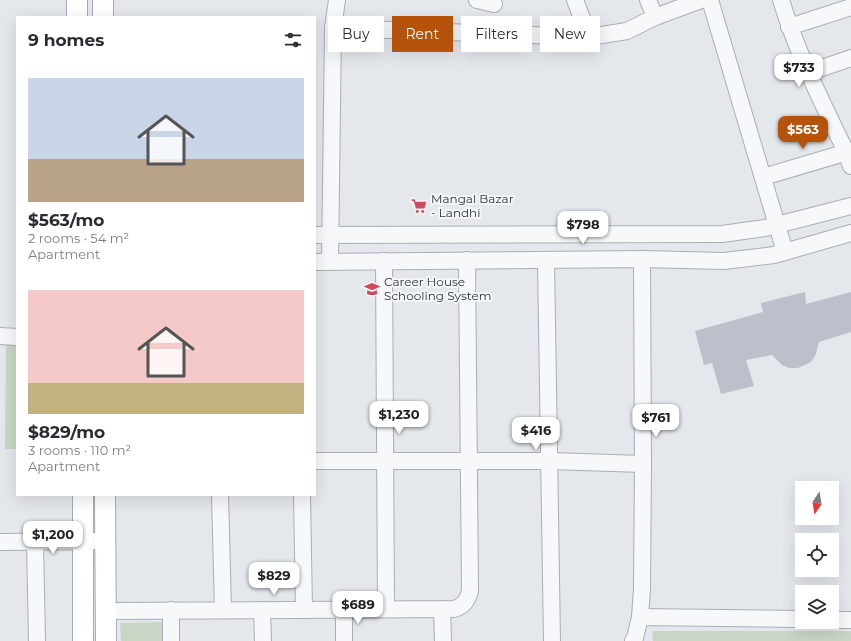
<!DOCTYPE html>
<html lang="en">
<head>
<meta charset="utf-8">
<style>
	:root { --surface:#fff; --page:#f7f7f7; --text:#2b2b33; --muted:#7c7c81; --accent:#b45309 }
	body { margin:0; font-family:Montserrat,sans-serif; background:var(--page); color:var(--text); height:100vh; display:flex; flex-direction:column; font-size:15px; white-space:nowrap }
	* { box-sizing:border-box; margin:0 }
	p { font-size:13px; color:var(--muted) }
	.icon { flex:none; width:22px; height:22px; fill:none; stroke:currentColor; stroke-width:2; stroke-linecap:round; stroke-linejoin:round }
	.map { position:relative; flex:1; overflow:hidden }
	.sheet { position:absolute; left:16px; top:16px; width:300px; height:480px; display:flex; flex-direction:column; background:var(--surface); border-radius:0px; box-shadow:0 4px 16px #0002 }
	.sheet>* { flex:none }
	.top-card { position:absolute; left:328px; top:16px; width:380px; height:36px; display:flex; gap:8px }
	.needle { width:26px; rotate:192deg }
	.tools { position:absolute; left:795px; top:481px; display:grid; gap:8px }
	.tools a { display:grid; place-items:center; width:44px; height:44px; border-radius:0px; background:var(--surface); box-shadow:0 4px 16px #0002; font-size:20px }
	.price { position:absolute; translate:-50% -34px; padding:0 9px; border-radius:8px; background:#fff; color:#222; font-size:13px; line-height:26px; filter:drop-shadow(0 1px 2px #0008) }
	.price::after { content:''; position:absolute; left:50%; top:24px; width:12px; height:9px; margin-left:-6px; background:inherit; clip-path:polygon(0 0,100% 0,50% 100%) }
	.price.current { background:var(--accent); color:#fff }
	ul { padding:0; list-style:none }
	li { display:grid; align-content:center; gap:8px; height:212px; padding:0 12px }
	li span { display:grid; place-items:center; height:124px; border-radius:0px; color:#555 }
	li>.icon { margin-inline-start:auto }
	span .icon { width:72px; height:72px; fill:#fffc; stroke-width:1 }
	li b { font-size:17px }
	h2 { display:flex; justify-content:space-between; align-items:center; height:48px; padding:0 12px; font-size:17px }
	.chip { padding:0 14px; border-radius:0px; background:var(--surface); box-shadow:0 4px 16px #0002; font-size:14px; line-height:36px }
	.chip.current { background:var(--accent); color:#fff }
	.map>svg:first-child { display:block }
	.green { fill:#c9d6c5 }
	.building { fill:#bbc0ca }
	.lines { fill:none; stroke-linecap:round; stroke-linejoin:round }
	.minor-casing { stroke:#a9aeb7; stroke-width:18 }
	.major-casing { stroke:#a3abb8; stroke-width:22 }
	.minor { stroke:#f7f8fa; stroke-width:16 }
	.major { stroke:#fff; stroke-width:20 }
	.labels { text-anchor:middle; stroke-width:4; stroke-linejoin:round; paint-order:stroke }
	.poi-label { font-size:12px; fill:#2b3445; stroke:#f4f6f9; text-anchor:start }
</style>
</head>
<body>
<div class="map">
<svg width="851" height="641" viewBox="0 0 851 641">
	<rect width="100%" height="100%" fill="#e4e7ec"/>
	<g class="green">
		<polygon points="6,345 17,345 17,449 5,449"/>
		<polygon points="162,622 162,641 121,641 120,623"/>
		<polygon points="652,631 851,631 851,641 653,641"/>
	</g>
	<polygon class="building" points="805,292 806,304 851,292 851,332 819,342 816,354 811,362 798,368 789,368 782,365 772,355 746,360 754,386 721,394 712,363 704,365 695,331 763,312 761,303"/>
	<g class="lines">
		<defs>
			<g id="minor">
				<polyline points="477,0 494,4"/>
				<polyline points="575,0 589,37"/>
				<polyline points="648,0 655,17"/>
				<polyline points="710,0 785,252"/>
				<path d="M781 0C797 53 822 102 846 152L851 166"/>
				<polyline points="789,27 851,7"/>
				<polyline points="333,28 589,37 627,31 655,17 701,0"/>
				<polyline points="807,73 851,58"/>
				<polyline points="763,177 851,151"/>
				<polyline points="315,235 722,234 765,228 851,206"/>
				<polyline points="546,260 552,641"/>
				<polyline points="384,261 386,609"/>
				<polyline points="315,262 642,259 724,261 774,255 851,233"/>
				<polyline points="330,262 333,28 337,0"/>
				<polyline points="0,336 17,337"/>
				<polyline points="315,461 550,461 643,464"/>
				<polyline points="220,495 223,610"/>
				<polyline points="302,495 304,610"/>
				<polyline points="0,542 105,541"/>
				<polyline points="35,542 37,641"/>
				<polyline points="442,609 443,641"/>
				<polyline points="171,610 171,641"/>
				<polyline points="262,610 263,641"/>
				<path d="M106 611 454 609C464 606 467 601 470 591L467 260"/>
				<polyline points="640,617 642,589 643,464 642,259"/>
				<polyline points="832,620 851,620"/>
				<polyline points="344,641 344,609"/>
				<polyline points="633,641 635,638 640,617 802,619"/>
			</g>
			<g id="major">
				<polyline points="77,0 77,17"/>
				<polyline points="103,0 103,17"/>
				<polyline points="83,495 83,641"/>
				<polyline points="105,495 106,641"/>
			</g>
		</defs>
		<use href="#minor" class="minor-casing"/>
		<use href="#major" class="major-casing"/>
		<use href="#minor" class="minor"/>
		<use href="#major" class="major"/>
	</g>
	<defs>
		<symbol id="supermarket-bare" viewBox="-9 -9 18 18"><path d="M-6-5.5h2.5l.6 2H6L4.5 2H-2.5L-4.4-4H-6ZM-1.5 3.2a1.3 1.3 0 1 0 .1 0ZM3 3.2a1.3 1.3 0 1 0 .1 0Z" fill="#d1495b" stroke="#f4f6f9" stroke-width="2.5" paint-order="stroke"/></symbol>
		<symbol id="school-bare" viewBox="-9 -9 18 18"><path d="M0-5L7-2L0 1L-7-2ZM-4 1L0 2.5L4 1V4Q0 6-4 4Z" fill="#d1495b" stroke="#f4f6f9" stroke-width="2.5" paint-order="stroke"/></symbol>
	</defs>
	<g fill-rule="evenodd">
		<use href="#supermarket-bare" x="408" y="195" width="22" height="22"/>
		<use href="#school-bare" x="361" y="278" width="22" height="22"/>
	</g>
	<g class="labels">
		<g class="poi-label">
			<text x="431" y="203">Mangal Bazar<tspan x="431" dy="14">- Landhi</tspan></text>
			<text x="384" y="286">Career House<tspan x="384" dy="14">Schooling System</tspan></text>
		</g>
	</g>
</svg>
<div class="tools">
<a><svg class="needle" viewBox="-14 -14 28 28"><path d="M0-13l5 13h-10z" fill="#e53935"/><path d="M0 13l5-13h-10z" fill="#7c7c81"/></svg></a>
<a><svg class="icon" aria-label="locate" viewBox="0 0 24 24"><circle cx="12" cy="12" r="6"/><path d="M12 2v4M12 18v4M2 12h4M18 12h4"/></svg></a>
<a><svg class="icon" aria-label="layers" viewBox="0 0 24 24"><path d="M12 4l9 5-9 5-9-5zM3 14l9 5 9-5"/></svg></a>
</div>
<b class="price" style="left:799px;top:88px">$733</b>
<b class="price current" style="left:803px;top:150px">$563</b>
<b class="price" style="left:583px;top:245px">$798</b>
<b class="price" style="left:399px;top:435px">$1,230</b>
<b class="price" style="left:656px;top:438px">$761</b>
<b class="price" style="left:536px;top:451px">$416</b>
<b class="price" style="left:53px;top:555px">$1,200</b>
<b class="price" style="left:274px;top:596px">$829</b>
<b class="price" style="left:358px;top:625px">$689</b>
<div class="top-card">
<a class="chip">Buy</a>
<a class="chip current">Rent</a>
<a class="chip">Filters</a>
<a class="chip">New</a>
</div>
<section class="sheet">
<h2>9 homes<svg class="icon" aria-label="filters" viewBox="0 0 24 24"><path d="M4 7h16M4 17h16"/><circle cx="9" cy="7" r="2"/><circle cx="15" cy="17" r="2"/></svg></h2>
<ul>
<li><span style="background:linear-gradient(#c9d6e8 65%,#b9a48a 0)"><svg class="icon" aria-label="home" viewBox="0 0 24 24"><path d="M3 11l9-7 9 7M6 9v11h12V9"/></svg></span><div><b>$563/mo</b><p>2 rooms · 54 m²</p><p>Apartment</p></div></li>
<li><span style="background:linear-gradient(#f6c9c9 75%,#c2b280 0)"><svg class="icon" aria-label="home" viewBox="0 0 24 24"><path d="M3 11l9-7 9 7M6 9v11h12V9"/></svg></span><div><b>$829/mo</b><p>3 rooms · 110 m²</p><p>Apartment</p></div></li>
</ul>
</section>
</div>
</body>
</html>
